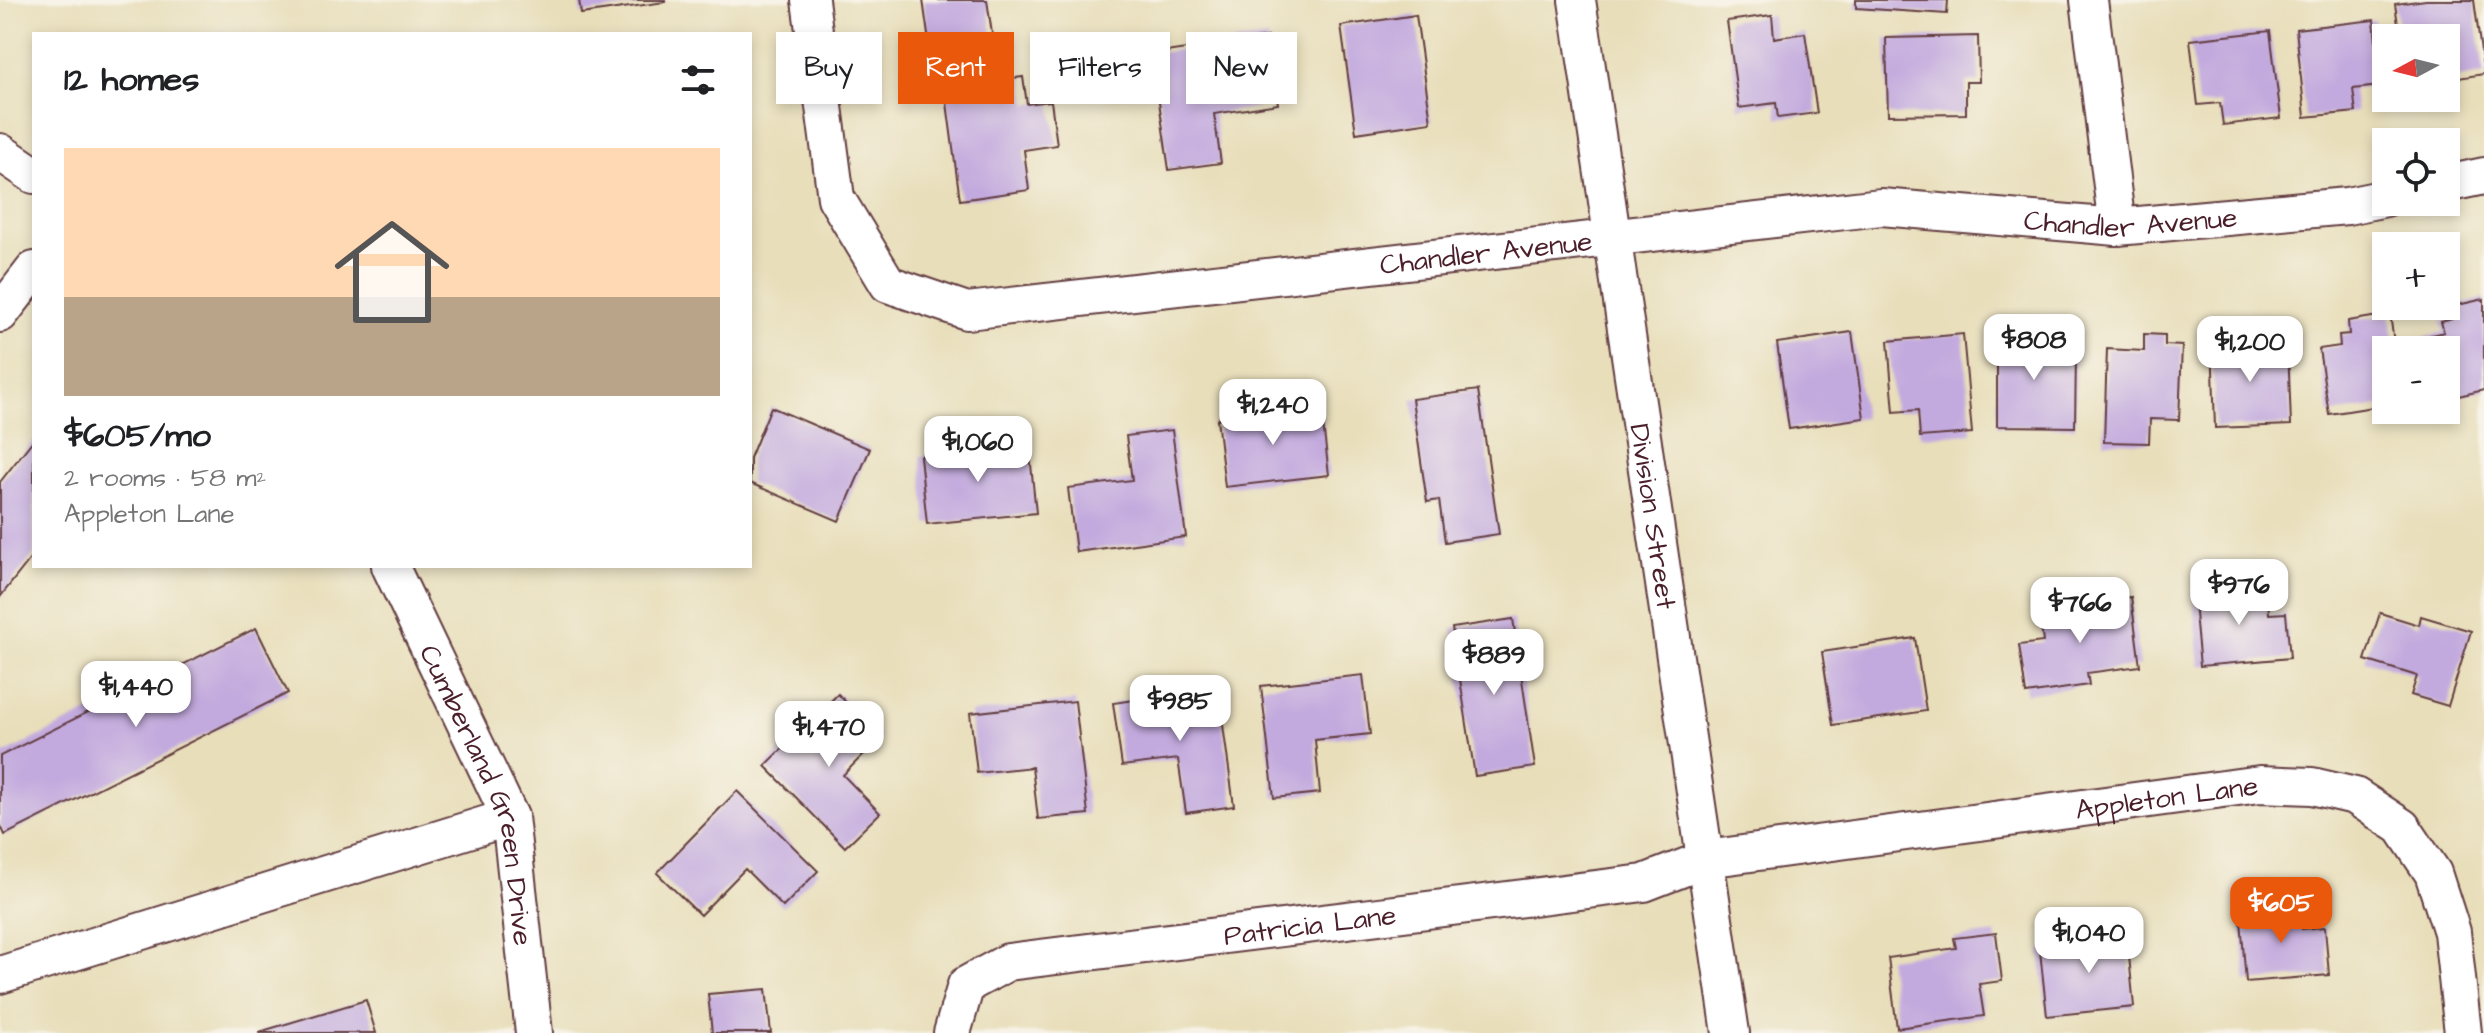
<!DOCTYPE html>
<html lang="en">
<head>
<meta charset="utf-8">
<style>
	:root { --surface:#fff; --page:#f6f6f6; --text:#202124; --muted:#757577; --line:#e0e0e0; --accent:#ea580c }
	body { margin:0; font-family:"Architects Daughter",sans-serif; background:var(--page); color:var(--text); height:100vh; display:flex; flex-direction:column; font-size:30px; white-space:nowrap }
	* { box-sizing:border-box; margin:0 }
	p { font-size:26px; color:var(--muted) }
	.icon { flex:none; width:44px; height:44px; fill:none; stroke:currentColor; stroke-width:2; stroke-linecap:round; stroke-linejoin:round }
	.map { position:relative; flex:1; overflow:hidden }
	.details { position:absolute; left:32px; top:32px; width:720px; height:536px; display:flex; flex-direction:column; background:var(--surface); border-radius:0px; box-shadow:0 4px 12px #0003 }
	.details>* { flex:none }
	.guide { position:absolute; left:776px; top:32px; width:760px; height:72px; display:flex; gap:16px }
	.needle { width:52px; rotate:263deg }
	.controls { position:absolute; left:2372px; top:24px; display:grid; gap:16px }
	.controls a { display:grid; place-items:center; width:88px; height:88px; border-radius:0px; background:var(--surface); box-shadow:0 4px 12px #0003; font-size:40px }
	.price { position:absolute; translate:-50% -68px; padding:0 18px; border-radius:16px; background:#fff; color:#222; font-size:26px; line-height:52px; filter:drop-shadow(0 2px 4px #0008) }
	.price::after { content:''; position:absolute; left:50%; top:48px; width:24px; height:18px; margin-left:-12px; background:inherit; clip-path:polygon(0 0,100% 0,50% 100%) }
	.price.active { background:var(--accent); color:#fff }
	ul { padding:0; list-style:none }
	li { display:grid; align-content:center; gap:16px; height:424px; padding:0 32px }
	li+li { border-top:2px solid var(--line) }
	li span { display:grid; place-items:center; height:248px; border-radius:0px; color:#555 }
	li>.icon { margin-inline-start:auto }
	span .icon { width:144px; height:144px; fill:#fffc; stroke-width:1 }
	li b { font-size:34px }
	h2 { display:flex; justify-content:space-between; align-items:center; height:96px; padding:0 32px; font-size:34px }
	.chip { padding:0 28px; border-radius:0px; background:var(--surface); box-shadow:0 4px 12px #0003; font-size:28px; line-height:72px }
	.chip.active { background:var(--accent); color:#fff }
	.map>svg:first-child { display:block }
	.building { fill:#c3aade }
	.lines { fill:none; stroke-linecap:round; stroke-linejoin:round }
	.minor-casing { stroke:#623c40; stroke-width:40 }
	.minor { stroke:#fff; stroke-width:36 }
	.labels { text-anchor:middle; stroke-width:6; stroke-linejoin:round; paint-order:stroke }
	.street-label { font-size:28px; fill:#4a1f2b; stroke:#f7f3e8 }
</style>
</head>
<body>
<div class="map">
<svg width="2484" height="1033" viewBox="0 0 2484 1033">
	<rect width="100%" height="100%" fill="#f7f3e8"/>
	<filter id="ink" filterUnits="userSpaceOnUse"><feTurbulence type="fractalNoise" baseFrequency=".0125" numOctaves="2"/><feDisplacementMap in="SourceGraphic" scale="16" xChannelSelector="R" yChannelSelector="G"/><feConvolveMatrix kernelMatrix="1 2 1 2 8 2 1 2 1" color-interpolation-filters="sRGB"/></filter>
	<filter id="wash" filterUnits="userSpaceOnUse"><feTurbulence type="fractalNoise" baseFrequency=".006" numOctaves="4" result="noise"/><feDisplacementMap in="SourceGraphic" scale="32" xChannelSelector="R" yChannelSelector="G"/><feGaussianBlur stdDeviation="1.8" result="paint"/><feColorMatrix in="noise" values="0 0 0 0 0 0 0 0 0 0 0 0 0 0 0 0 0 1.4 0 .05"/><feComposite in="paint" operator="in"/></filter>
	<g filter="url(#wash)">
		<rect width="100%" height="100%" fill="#e8deba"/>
		<g id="blocks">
			<g class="building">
				<polygon points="579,0 665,0 665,2 581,14"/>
				<polygon points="923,0 987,0 995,54 932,63"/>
				<polygon points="1856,0 1948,0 1947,14 1856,8"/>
				<polygon points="2426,0 2474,0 2484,74 2452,79 2453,89 2446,90 2446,38 2400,38 2395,4"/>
				<polygon points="1416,15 1431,122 1356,133 1341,26"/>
				<polygon points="1772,15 1774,38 1805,33 1817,113 1778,118 1776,103 1739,108 1727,21"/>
				<polygon points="2374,20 2380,86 2353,89 2356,112 2305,117 2296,29"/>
				<polygon points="2270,31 2281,118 2223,125 2220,103 2198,105 2190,40"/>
				<polygon points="1978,36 1979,82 1966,82 1966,114 1888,115 1886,38"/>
				<polygon points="1268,37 1278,104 1214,114 1221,163 1169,170 1152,54"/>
				<polygon points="1023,77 1027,104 1051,101 1057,145 1024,150 1029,190 960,200 945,88"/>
				<polygon points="2484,299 2484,390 2446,399 2446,350 2426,350 2423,337 2444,332 2441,322 2452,319 2449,307"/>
				<polygon points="2390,314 2395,350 2386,350 2386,405 2329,414 2319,349 2340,346 2339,335 2349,334 2348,321"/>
				<polygon points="1997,330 2043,331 2043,352 2076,352 2075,427 1997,426"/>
				<polygon points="1852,332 1864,418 1789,429 1777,343"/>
				<polygon points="1963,334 1972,433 1920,437 1918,410 1894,412 1888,341"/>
				<polygon points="2144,334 2165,335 2165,345 2182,346 2179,420 2150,419 2149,443 2104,442 2107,349 2144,351"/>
				<polygon points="2252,337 2253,348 2288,346 2291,425 2215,428 2212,340"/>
				<polygon points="1478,390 1499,534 1445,542 1439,500 1427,502 1412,399"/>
				<polygon points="771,407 870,449 839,521 750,483 750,458"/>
				<polygon points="1321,407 1329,475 1225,487 1217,419"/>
				<polygon points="1172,430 1186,537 1076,552 1068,488 1132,480 1126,436"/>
				<polygon points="34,439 34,554 0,597 0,482"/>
				<polygon points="1029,445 1036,513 927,524 920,456"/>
				<polygon points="2267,585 2269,614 2286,613 2290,658 2200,666 2193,592"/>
				<polygon points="2131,597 2140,666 2087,673 2089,685 2026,694 2019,645 2043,642 2039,610"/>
				<polygon points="2380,613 2419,625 2421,616 2471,631 2448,706 2411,695 2417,676 2365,660"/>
				<polygon points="1513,619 1535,767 1475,776 1452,628"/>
				<polygon points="256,628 288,693 5,835 0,824 0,756"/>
				<polygon points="1915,638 1926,711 1833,725 1822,652"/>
				<polygon points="1363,675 1370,734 1315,740 1320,793 1274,798 1261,686"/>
				<polygon points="1218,688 1234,806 1186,813 1178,759 1122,766 1113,703"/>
				<polygon points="838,694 880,738 843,775 880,813 845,847 765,766"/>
				<polygon points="1075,701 1088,814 1038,819 1032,767 977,773 970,713"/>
				<polygon points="737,791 818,871 783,907 745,869 700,915 657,873"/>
				<polygon points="2300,904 2302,929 2325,927 2329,975 2246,982 2240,908"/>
				<polygon points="2126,926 2134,1007 2047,1016 2040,951 2096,945 2094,930"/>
				<polygon points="1996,933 2002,981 1979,984 1984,1016 1897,1028 1888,958 1956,948 1954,938"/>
				<polygon points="766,989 771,1033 712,1033 708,994"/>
				<polygon points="366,1000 376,1033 259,1033 259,1032"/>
			</g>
		</g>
	</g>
	<g filter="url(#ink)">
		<use href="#blocks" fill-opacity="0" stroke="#623c40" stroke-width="2"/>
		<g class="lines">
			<defs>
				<g id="minor">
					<path id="s1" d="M810 0 836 198 888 284 967 311 1881 207 2117 227 2347 206 2386 198"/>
					<path id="s2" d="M1577 0 1731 1033"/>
					<polyline points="2089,0 2117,227"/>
					<polyline points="0,152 34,175"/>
					<polyline points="2446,184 2484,176"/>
					<polyline points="0,314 34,270"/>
					<path id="s3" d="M390 566 510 817 534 1033"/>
					<polyline points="0,975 510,817"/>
					<path id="s4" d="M952 1033 966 985 1008 962 1644 883 1706 859 2260 784 2312 786 2355 796 2402 827 2433 873 2452 932 2463 1033"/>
				</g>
			</defs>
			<use href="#minor" class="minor-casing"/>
			<use href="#minor" class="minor"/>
		</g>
	</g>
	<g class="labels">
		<g class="street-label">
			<text dy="10" stroke="none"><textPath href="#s1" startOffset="1554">Chandler Avenue</textPath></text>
			<text dy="10" stroke="none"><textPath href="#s1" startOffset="906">Chandler Avenue</textPath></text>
			<text dy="10" stroke="none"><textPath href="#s2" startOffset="522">Division Street</textPath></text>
			<text dy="10" stroke="none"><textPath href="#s3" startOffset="248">Cumberland Green Drive</textPath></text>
			<text dy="10" stroke="none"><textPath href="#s4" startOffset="1270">Appleton Lane</textPath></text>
			<text dy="10" stroke="none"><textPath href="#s4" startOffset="402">Patricia Lane</textPath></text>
		</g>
	</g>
</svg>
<div class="controls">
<a><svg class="needle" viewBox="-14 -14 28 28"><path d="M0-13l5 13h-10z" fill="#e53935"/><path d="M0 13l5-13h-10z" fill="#757577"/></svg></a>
<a><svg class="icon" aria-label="locate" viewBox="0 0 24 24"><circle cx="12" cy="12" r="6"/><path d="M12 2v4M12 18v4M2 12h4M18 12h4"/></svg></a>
<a>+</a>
<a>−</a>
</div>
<b class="price" style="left:2034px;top:382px">$808</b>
<b class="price" style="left:2250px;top:384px">$1,200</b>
<b class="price" style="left:1273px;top:447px">$1,240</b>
<b class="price" style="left:978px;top:484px">$1,060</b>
<b class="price" style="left:2239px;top:627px">$976</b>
<b class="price" style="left:2080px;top:645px">$766</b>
<b class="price" style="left:1494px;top:697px">$889</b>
<b class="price" style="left:136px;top:729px">$1,440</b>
<b class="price" style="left:1180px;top:743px">$985</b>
<b class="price" style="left:829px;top:769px">$1,470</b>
<b class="price active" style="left:2281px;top:945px">$605</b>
<b class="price" style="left:2089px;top:975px">$1,040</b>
<div class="guide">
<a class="chip">Buy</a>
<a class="chip active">Rent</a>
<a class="chip">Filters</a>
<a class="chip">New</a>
</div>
<section class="details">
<h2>12 homes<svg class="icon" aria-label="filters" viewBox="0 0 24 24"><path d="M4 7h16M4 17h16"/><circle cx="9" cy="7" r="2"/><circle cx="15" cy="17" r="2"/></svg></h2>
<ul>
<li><span style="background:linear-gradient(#ffd9b3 60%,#b9a48a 0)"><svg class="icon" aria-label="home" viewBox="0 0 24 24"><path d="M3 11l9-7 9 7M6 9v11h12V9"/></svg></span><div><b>$605/mo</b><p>2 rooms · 58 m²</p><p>Appleton Lane</p></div></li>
</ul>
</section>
</div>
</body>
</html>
